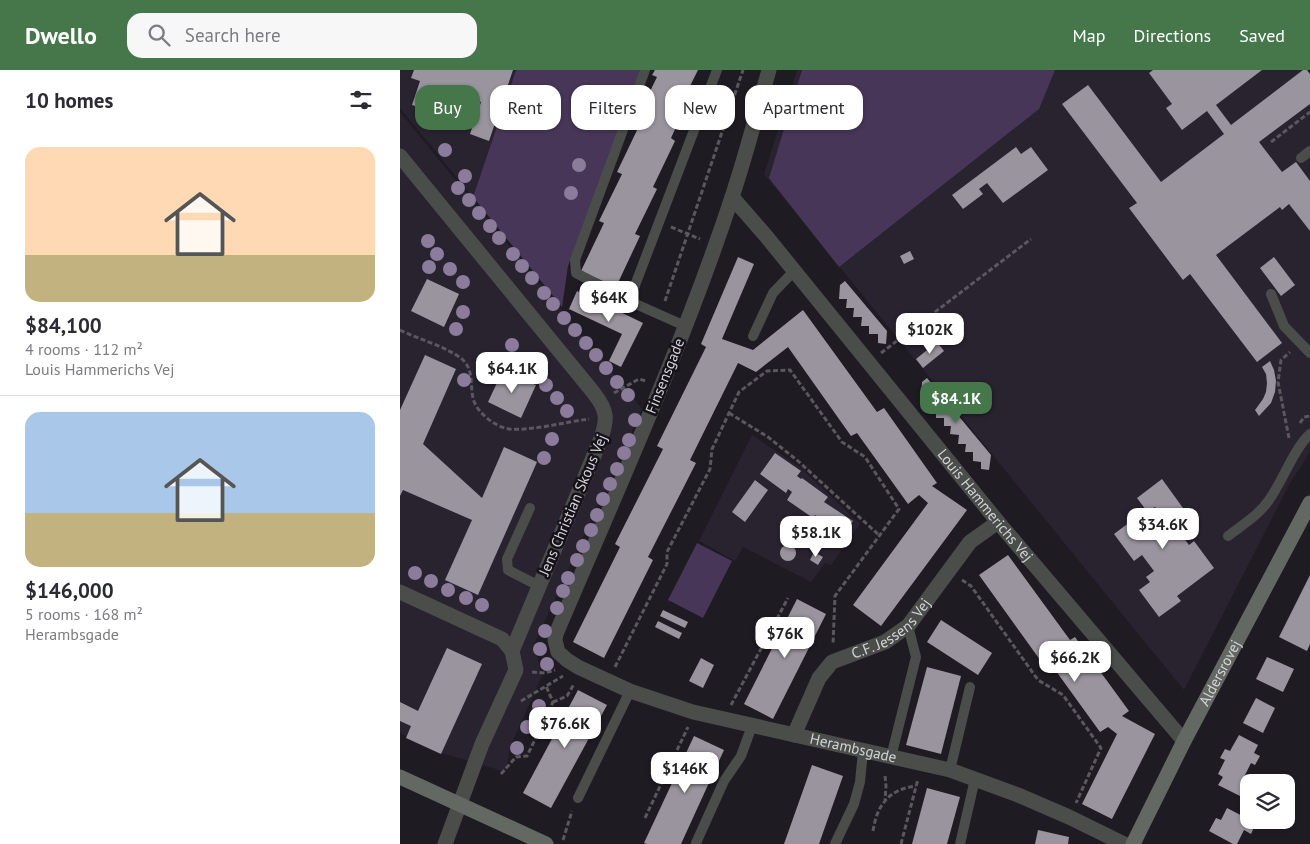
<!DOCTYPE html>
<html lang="en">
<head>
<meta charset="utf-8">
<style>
	:root { --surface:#fff; --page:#f7f7f7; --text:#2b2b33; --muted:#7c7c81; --line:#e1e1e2; --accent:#46774a }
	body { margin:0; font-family:"PT Sans",sans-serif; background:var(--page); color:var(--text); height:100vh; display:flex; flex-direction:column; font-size:19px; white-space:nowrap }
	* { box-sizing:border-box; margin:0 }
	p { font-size:16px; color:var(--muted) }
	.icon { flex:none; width:28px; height:28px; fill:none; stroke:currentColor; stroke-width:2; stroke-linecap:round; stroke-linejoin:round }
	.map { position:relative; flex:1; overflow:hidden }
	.side { display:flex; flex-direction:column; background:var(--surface); width:400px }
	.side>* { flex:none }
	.banner { position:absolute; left:15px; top:15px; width:475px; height:45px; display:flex; gap:10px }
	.fabs { position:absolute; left:840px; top:704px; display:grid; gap:10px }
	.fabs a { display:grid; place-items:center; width:55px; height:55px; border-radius:10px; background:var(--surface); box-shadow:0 1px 4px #0004; font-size:25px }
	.price { position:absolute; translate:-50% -42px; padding:0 11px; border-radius:10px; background:#fff; color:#222; font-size:16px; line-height:32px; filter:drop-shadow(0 1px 2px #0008) }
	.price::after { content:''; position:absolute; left:50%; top:30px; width:15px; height:11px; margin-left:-8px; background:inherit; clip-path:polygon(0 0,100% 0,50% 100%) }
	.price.on { background:var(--accent); color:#fff }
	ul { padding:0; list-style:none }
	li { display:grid; align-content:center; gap:10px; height:265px; padding:0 25px }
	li+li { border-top:1px solid var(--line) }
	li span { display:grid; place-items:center; height:155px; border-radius:15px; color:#555 }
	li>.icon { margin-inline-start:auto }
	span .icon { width:90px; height:90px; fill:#fffc; stroke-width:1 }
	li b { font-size:21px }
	h2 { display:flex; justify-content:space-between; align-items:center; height:60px; padding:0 25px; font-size:21px }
	.chip { padding:0 18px; border-radius:15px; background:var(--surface); box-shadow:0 1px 4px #0004; font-size:18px; line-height:45px }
	.chip.on { background:var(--accent); color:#fff }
	header { display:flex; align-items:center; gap:30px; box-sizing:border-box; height:70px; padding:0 25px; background:var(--accent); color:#fff }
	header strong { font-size:24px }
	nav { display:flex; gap:28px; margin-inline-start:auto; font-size:18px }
	.search { width:350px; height:45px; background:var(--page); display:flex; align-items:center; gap:12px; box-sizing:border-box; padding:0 18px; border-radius:15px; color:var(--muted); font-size:19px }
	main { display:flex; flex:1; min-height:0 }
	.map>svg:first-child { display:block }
	.built { fill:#292330 }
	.green { fill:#473657 }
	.building { fill:#99949e }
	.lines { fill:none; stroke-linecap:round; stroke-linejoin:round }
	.path { stroke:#5a575e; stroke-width:3; stroke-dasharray:5 2.5; stroke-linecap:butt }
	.lane { stroke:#4a4d4a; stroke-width:10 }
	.street { stroke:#4a4d4a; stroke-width:15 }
	.secondary { stroke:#636863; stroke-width:15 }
	.tree { fill:#8c7c9b }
	.labels { text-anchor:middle; stroke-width:5; stroke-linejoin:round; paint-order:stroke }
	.street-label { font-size:15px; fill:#d5d3d8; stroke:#16121a }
</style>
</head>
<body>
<header>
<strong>Dwello</strong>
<div class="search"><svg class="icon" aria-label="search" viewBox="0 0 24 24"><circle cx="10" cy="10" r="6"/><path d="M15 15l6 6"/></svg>Search here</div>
<nav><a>Map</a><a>Directions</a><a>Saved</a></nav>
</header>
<main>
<section class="side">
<h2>10 homes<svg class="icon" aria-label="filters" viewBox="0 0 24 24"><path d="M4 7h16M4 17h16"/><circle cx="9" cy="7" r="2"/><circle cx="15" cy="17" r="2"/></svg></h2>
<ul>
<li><span style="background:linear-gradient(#ffd9b3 70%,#c2b280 0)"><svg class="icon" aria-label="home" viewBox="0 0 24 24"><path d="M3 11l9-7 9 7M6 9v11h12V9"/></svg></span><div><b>$84,100</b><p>4 rooms · 112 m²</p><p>Louis Hammerichs Vej</p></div></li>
<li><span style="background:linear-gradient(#a9c7e8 65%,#c2b280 0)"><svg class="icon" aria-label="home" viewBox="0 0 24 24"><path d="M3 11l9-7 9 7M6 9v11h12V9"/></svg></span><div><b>$146,000</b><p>5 rooms · 168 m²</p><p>Herambsgade</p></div></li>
</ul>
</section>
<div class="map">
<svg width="910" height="774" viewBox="0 0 910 774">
	<rect width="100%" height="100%" fill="#1f1b23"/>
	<g class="built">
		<polygon points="0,0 116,0 73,127 0,38"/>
		<polygon points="397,0 907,0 910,3 910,382 889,415 784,620 364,104"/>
		<polygon points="0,42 242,339 134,575 142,606 110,677 106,702 38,682 0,663"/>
		<polygon points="352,365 400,397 460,454 431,495 425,493 411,512 343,477 335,491 299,471"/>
	</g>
	<g class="green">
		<polygon points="116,0 240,0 168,196 162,237 73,127"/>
		<polygon points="402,0 655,0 639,39 439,197 369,108"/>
		<polygon points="297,473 332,491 303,548 268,530"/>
	</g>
	<g class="building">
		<polygon points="14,0 113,0 89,71 70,64 81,32 32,16 24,39 12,35 20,11 11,8"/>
		<polygon points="255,0 298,0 288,20 292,22 271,68 275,71 253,117 257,119 235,164 240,166 216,217 181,201 204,153 199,151 222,104 217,102 239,56 234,54 257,7 252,5"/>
		<polygon points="753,0 862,0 816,35 831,55 903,0 907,0 910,4 910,34 859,72 882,102 896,92 910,111 910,161 889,134 882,140 880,137 816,185 882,273 857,292 790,204 783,210 729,138 737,133 662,34 688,15 761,112 824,64 807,41 782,60 766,38 772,34 749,3"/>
		<polygon points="616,77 621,84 631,77 648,100 603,133 587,113 579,119 583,124 563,139 552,125"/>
		<polygon points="510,181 514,189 504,194 500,186"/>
		<polygon points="338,187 354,194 322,269 353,280 403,240 477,342 484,338 537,413 532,416 567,440 481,556 453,535 528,433 519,425 508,434 457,363 451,366 388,277 356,302 338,293 290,390 296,393 248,487 253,490 204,588 173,572 220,477 215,474 263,379 257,376 306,277 301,274"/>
		<polygon points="874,187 895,215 881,226 860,198"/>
		<polygon points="27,209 59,224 44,257 11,241"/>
		<polygon points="445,211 487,261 486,274 478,273 478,264 469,264 469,256 461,256 462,247 453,247 454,238 446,238 447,229 439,229 440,215"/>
		<polygon points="177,221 243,253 221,297 209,291 222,264 169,239"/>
		<polygon points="537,272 544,281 523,298 516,289"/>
		<polygon points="25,285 56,299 23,374 82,428 104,377 137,392 78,525 45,510 72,450 3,420 0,426 0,340"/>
		<polygon points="870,291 874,300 876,311 875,322 871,333 859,346 855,340 863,329 866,322 867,313 866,304 862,297"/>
		<polygon points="103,300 136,315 121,348 88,332"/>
		<polygon points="527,308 591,385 589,400 581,399 581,392 573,391 573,382 565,382 566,374 558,374 559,365 550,364 551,356 544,356 544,348 536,348 536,339 529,338 529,329 521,329 522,312"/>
		<polygon points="375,383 401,401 397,406 401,409 402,408 428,427 424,432 453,451 438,473 412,455 418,448 415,445 413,448 387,430 392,422 388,419 386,423 360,404"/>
		<polygon points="762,409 783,438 766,451 755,437 753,438 767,457 773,453 789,475 794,471 814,498 777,526 781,531 759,547 739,520 750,512 746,507 754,501 742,485 734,491 714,464 746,440 737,428"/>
		<polygon points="355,410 368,420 345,452 332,442"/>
		<circle cx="388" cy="483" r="8"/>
		<polygon points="414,482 423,487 418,495 410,490"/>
		<polygon points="608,485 670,570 675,567 729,641 722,646 755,664 712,749 682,734 717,664 708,657 700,662 648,590 643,594 579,505"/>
		<polygon points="910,505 910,574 907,581 879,567"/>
		<polygon points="397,529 426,544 373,649 344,634"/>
		<polygon points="263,540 288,552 285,558 260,546"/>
		<polygon points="541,550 592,583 578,605 527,572"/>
		<polygon points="258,551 282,563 279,569 255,557"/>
		<polygon points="47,578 82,594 41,684 6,668 11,656 0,651 0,632 18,641"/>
		<polygon points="867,587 894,599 883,622 856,609"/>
		<polygon points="301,588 314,595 303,618 289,611"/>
		<polygon points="527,597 561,606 541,684 506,675"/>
		<polygon points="178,620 207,635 151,738 123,723"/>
		<polygon points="856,628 875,638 863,663 843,653"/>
		<polygon points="839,665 858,675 854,683 860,686 855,695 851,693 841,713 845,715 840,726 818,715 823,707 818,704 825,690 820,688 825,679 830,681"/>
		<polygon points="294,666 324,680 281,774 247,774 244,773"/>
		<polygon points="412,695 443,706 419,774 384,774"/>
		<polygon points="527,718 560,727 547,774 512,774"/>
		<polygon points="827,738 856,753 851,764 844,760 837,774 833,774 809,761 816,748 821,750"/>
		<polygon points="638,760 669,767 668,774 635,774"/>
	</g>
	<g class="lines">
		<g class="path">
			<polyline points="871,72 910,42"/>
			<polyline points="271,157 300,169"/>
			<polyline points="265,231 343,0"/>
			<path d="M0 260C18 269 47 277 62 289 74 300 70 315 73 328 76 342 95 357 109 359 132 361 165 352 189 349"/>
			<polyline points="481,283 631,169"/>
			<polyline points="214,323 239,309 246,311"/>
			<polyline points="329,343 368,367 398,391 480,466"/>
			<polyline points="900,353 904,347 910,346"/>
			<polyline points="889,368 878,312 881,290 890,282"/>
			<polyline points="562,510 571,516 638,610 663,625 701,678 676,733"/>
			<polyline points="215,597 267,494 267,482 310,399 312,379 339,322 367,301 390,300 442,372 465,387 499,439 435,526 433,574"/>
			<polyline points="132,602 145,603 155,600"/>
			<polyline points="121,631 163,606"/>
			<polyline points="153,632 167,626 174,614"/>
			<polyline points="331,635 388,528"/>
			<polyline points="101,704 116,687 127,686 153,632 146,616"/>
			<polyline points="485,706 486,716 485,730"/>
			<polyline points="245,748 288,657"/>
			<path d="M473 761C477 735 489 719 516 716"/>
			<polyline points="163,770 172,741"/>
			<polyline points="501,774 518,709"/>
		</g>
		<g class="lane">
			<polyline points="901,88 910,81"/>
			<polyline points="871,224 884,256 910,283"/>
			<polyline points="229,231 176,203 175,190 245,0"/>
			<polyline points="285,256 229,231 317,0"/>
			<polyline points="353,266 373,223 394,201"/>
			<polyline points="130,438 107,489 108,500 139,516"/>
			<path d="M828 466C842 455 859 445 869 430 882 412 895 377 910 364"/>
			<polyline points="491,687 516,587 508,556"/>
			<polyline points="550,700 570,617"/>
			<polyline points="178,728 230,621"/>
			<polyline points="296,773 324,711 341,686 352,656"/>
			<polyline points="435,774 454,734 460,712 463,681"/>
			<polyline points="560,774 575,709"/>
		</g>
		<g class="street">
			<path id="s1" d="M369 0C357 42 346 85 332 127 283 276 217 420 156 564L155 570 158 582 167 590 178 597 230 621 293 642 550 700 618 725 669 747 724 774"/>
			<path d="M0 86 193 322C208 341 208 349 200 371L112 581"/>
			<path id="s2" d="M332 127 366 166 598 452 784 671"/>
			<polyline points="0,522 102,569 112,581 116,600 82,674 45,774"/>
			<path id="s3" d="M394 665 419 608 432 592 485 572 508 556 570 472 598 452"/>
		</g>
		<g class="secondary">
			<polyline points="0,707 146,774"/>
			<path id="s4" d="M733 774 784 671 910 433"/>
		</g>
	</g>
	<g class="tree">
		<circle cx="45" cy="80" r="7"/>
		<circle cx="179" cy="95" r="7"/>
		<circle cx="65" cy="106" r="7"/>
		<circle cx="58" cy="118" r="7"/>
		<circle cx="171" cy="123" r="7"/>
		<circle cx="69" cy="130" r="7"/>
		<circle cx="79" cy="143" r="7"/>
		<circle cx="90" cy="156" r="7"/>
		<circle cx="99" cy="168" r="7"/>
		<circle cx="28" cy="171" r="7"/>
		<circle cx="37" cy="184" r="7"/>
		<circle cx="113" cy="184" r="7"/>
		<circle cx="122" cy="196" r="7"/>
		<circle cx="29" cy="197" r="7"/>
		<circle cx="50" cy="199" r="7"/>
		<circle cx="132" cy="208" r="7"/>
		<circle cx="63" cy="212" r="7"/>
		<circle cx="144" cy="223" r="7"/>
		<circle cx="153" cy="234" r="7"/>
		<circle cx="63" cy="242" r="7"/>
		<circle cx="164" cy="248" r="7"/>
		<circle cx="56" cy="259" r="7"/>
		<circle cx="175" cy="260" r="7"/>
		<circle cx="186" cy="273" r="7"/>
		<circle cx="112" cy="275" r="7"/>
		<circle cx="196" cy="285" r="7"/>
		<circle cx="104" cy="291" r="7"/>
		<circle cx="206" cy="298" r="7"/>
		<circle cx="137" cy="302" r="7"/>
		<circle cx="64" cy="310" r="7"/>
		<circle cx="217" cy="312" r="7"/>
		<circle cx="146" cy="315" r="7"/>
		<circle cx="228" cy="325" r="7"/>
		<circle cx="157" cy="328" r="7"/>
		<circle cx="167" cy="341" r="7"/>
		<circle cx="235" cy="350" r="7"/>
		<circle cx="152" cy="369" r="7"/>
		<circle cx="229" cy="370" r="7"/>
		<circle cx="224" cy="383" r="7"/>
		<circle cx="144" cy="388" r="7"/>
		<circle cx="217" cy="399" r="7"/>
		<circle cx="210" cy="414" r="7"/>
		<circle cx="203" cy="429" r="7"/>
		<circle cx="197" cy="445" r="7"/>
		<circle cx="191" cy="460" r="7"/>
		<circle cx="183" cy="476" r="7"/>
		<circle cx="177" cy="490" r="7"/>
		<circle cx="15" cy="503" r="7"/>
		<circle cx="168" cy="508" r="7"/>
		<circle cx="31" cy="511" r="7"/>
		<circle cx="48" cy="520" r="7"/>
		<circle cx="163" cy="521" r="7"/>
		<circle cx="66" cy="528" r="7"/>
		<circle cx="82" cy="535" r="7"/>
		<circle cx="157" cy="538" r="7"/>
		<circle cx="145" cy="561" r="7"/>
		<circle cx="140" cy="579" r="7"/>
		<circle cx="147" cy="594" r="7"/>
		<circle cx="139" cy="636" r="7"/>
		<circle cx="127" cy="657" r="7"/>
		<circle cx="117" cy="678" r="7"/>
	</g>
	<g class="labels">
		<g class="street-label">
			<text transform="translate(265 306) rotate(-68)" y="5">Finsensgade</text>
			<text transform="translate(173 435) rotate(-67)" y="5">Jens Christian Skous Vej</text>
			<text dy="5" stroke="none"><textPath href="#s2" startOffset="399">Louis Hammerichs Vej</textPath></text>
			<text dy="5" stroke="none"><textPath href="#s3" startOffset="152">C.F. Jessens Vej</textPath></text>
			<text dy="5" stroke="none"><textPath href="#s4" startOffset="192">Aldersrovej</textPath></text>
			<text dy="5" stroke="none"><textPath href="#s1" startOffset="935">Herambsgade</textPath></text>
		</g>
	</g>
</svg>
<div class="fabs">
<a><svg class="icon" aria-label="layers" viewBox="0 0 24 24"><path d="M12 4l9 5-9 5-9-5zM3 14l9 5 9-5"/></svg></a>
</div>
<b class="price" style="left:209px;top:253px">$64K</b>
<b class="price" style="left:530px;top:285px">$102K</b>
<b class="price" style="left:112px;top:324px">$64.1K</b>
<b class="price on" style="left:556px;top:354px">$84.1K</b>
<b class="price" style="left:763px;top:480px">$34.6K</b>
<b class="price" style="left:416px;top:488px">$58.1K</b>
<b class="price" style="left:385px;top:589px">$76K</b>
<b class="price" style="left:675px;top:613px">$66.2K</b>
<b class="price" style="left:165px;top:679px">$76.6K</b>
<b class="price" style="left:285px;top:724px">$146K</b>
<div class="banner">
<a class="chip on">Buy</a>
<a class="chip">Rent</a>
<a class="chip">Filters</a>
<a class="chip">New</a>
<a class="chip">Apartment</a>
</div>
</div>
</main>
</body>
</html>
